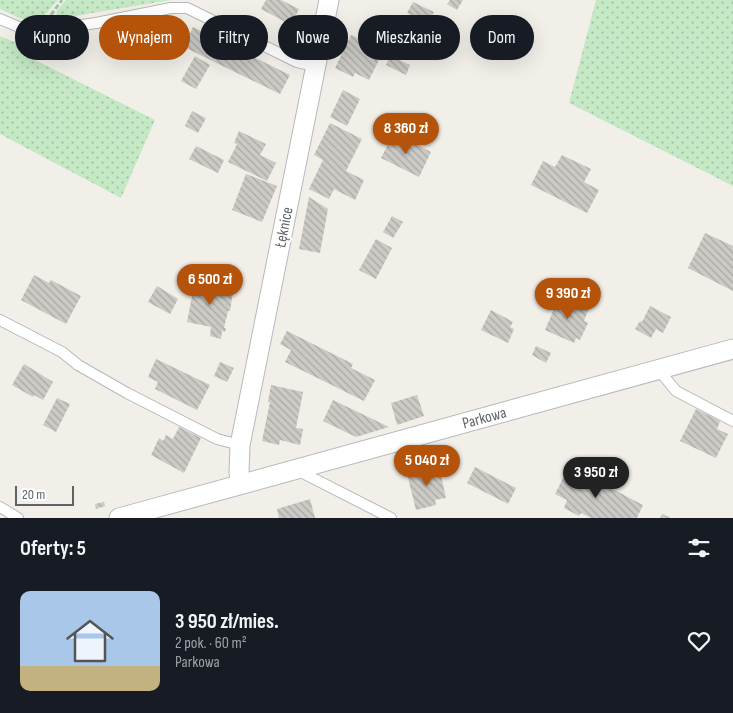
<!DOCTYPE html>
<html lang="pl">
<head>
<meta charset="utf-8">
<style>
	:root { --surface:#171b24; --page:#20242c; --text:#f1f3f6; --muted:#9ea1a6; --accent:#b45309 }
	body { margin:0; font-family:"Sofia Sans Condensed",sans-serif; background:var(--page); color:var(--text); height:100vh; display:flex; flex-direction:column; font-size:19px; white-space:nowrap }
	* { box-sizing:border-box; margin:0 }
	p { font-size:16px; color:var(--muted) }
	.icon { flex:none; width:28px; height:28px; fill:none; stroke:currentColor; stroke-width:2; stroke-linecap:round; stroke-linejoin:round }
	.map { position:relative; height:518px; overflow:hidden }
	.drawer { display:flex; flex-direction:column; background:var(--surface); flex:1 }
	.drawer>* { flex:none }
	.top-card { position:absolute; left:15px; top:15px; width:704px; height:45px; display:flex; gap:10px }
	.scale { position:absolute; left:15px; bottom:12px; width:59px; box-sizing:border-box; padding-left:5px; border:2px solid #5f6368; border-top:0; font-size:14px; line-height:18px; white-space:nowrap; color:#5f6368; -webkit-text-stroke:4px #fff; paint-order:stroke }
	.price { position:absolute; translate:-50% -42px; padding:0 11px; border-radius:18px; background:var(--accent); color:#fff; font-size:16px; line-height:32px; filter:drop-shadow(0 1px 2px #0008) }
	.price::after { content:''; position:absolute; left:50%; top:30px; width:15px; height:11px; margin-left:-8px; background:inherit; clip-path:polygon(0 0,100% 0,50% 100%) }
	.price.current { background:#222; color:#fff }
	ul { padding:0; list-style:none }
	li { display:flex; align-items:center; gap:15px; height:125px; padding:0 20px }
	li span { display:grid; place-items:center; flex:none; width:140px; height:100px; border-radius:10px; color:#555 }
	li>.icon { margin-inline-start:auto }
	span .icon { width:60px; height:60px; fill:#fffc; stroke-width:1 }
	li b { font-size:21px }
	h2 { display:flex; justify-content:space-between; align-items:center; height:60px; padding:0 20px; font-size:21px }
	.pill { padding:0 18px; border-radius:22px; background:var(--surface); box-shadow:0 5px 20px #0002; font-size:18px; line-height:45px }
	.pill.current { background:var(--accent); color:#fff }
	.map>svg:first-child { display:block }
	.grass { fill:url(#grass-dots) }
	.building { fill:url(#building-back-hatch) }
	.lines { fill:none; stroke-linecap:round; stroke-linejoin:round }
	.lane-casing { stroke:#b5b8bc; stroke-width:12 }
	.street-casing { stroke:#b5b8bc; stroke-width:21 }
	.path { stroke:#9cc7a9; stroke-width:3; stroke-dasharray:5 2.5; stroke-linecap:butt }
	.lane { stroke:#fff; stroke-width:10 }
	.street { stroke:#fff; stroke-width:19 }
	.labels { text-anchor:middle; stroke-width:4.5; stroke-linejoin:round; paint-order:stroke }
	.street-label { font-size:16px; fill:#5f6368; stroke:#fff }
</style>
</head>
<body>
<div class="map">
<svg width="733" height="518" viewBox="0 0 733 518">
	<defs>
		<pattern id="grass-dots" width="8" height="8" patternUnits="userSpaceOnUse" patternTransform="scale(1.25)"><rect width="8" height="8" fill="#c5e8c5"/><path d="M2 2h.1M6 6h.1" fill="none" stroke="#a3c0a4" stroke-width="1.8" stroke-linecap="round"/></pattern>
		<pattern id="building-back-hatch" width="6" height="6" patternUnits="userSpaceOnUse" patternTransform="scale(1.25)"><rect width="6" height="6" fill="#cccac5"/><path d="M-1 5l2 2M0 0l6 6M5-1l2 2" fill="none" stroke="#a9a8a4"/></pattern>
	</defs>
	<rect width="100%" height="100%" fill="#f1efe8"/>
	<g class="grass">
		<path d="M0 0H58L39 21C25 22 13 15 0 9Z"/>
		<polygon points="66,0 171,0 56,19 57,11"/>
		<polygon points="596,0 733,0 733,186 569,103"/>
		<polygon points="0,36 21,45 41,45 35,60 155,120 121,198 0,134"/>
	</g>
	<g class="building">
		<polygon points="266,0 281,0 299,9 291,25 261,9"/>
		<polygon points="450,0 463,0 457,10 447,4"/>
		<polygon points="413,2 434,12 428,23 407,13"/>
		<polygon points="193,27 290,75 280,94 184,47"/>
		<polygon points="351,35 384,50 369,80 355,73 353,77 335,68"/>
		<polygon points="195,56 210,65 196,89 181,81"/>
		<polygon points="390,56 410,65 406,75 386,65"/>
		<polygon points="343,90 360,99 347,126 330,117"/>
		<polygon points="192,111 206,118 198,133 185,126"/>
		<polygon points="330,123 362,139 346,171 364,180 355,200 334,189 329,199 309,189 323,160 314,155"/>
		<polygon points="239,131 266,144 260,155 276,163 267,181 228,162 237,144 234,143"/>
		<polygon points="394,133 431,152 419,177 381,158"/>
		<polygon points="196,146 224,160 218,173 189,159"/>
		<polygon points="562,155 591,169 584,182 599,190 587,213 531,185 543,161 555,167"/>
		<polygon points="246,174 277,186 262,222 232,210"/>
		<polygon points="309,197 328,209 320,253 299,249"/>
		<polygon points="392,216 403,222 393,238 383,232"/>
		<polygon points="705,233 733,246 733,291 688,268"/>
		<polygon points="376,239 392,248 376,279 359,270"/>
		<polygon points="34,275 49,283 51,280 81,296 66,324 21,300"/>
		<polygon points="202,276 218,280 216,288 228,289 233,292 230,311 228,311 224,328 226,328 225,332 222,331 221,339 210,336 211,327 187,322 193,291 194,292 195,283 200,284"/>
		<polygon points="157,286 178,299 170,314 148,302"/>
		<polygon points="560,295 589,308 584,321 588,323 580,340 576,338 574,343 545,330"/>
		<polygon points="650,306 671,317 663,333 656,329 651,338 635,329 640,321 642,322"/>
		<polygon points="491,310 513,322 510,327 514,329 508,343 481,330"/>
		<polygon points="287,331 353,364 351,368 375,380 364,401 285,362 291,350 280,344"/>
		<polygon points="536,346 551,353 546,363 532,355"/>
		<polygon points="156,359 210,385 197,410 155,389 158,382 148,377"/>
		<polygon points="220,362 234,368 227,382 214,376"/>
		<polygon points="24,364 53,382 43,400 34,395 33,397 12,385"/>
		<polygon points="271,385 303,392 296,428 303,429 300,445 280,440 279,445 262,441 270,402 268,402"/>
		<polygon points="417,395 424,416 397,425 391,403"/>
		<polygon points="57,398 70,404 56,432 43,425"/>
		<polygon points="333,400 389,427 356,437 323,421"/>
		<polygon points="696,409 720,421 717,429 728,434 716,458 680,441"/>
		<polygon points="179,427 201,438 184,473 151,455 159,438 163,441 166,435 173,439"/>
		<polygon points="439,466 446,498 435,500 436,505 416,510 407,474"/>
		<polygon points="475,467 516,488 508,504 467,483"/>
		<polygon points="573,472 584,478 586,475 643,505 637,518 591,518 581,513 579,516 564,508 567,500 555,494 564,476"/>
		<polygon points="310,499 315,518 279,518 277,509"/>
		<polygon points="104,502 105,506 96,509 95,504"/>
		<polygon points="662,514 671,518 660,518"/>
	</g>
	<g class="lines">
		<defs>
			<g id="lane">
				<polyline points="0,19 24,29 41,31 96,23 171,8 187,8 297,62 315,66"/>
				<polyline points="0,320 62,352 78,365 127,393 217,439 240,445"/>
				<polyline points="658,369 676,391 733,421"/>
				<polyline points="297,470 391,518"/>
				<polyline points="0,507 18,518"/>
			</g>
			<g id="street">
				<polyline points="241,483 239,473 240,445 329,0"/>
				<polyline points="119,518 733,349"/>
			</g>
		</defs>
		<use href="#lane" class="lane-casing"/>
		<use href="#street" class="street-casing"/>
		<polyline class="path" points="51,15 62,0"/>
		<use href="#lane" class="lane"/>
		<use href="#street" class="street"/>
	</g>
	<g class="labels">
		<g class="street-label">
			<text transform="translate(283 227) rotate(-79)" y="6">Łęknice</text>
			<text transform="translate(484 417) rotate(-15)" y="6">Parkowa</text>
		</g>
	</g>
</svg>
<div class="scale">20 m</div>
<b class="price" style="left:406px;top:155px">8 360 zł</b>
<b class="price" style="left:210px;top:306px">6 500 zł</b>
<b class="price" style="left:568px;top:320px">9 390 zł</b>
<b class="price" style="left:427px;top:487px">5 040 zł</b>
<b class="price current" style="left:596px;top:499px">3 950 zł</b>
<div class="top-card">
<a class="pill">Kupno</a>
<a class="pill current">Wynajem</a>
<a class="pill">Filtry</a>
<a class="pill">Nowe</a>
<a class="pill">Mieszkanie</a>
<a class="pill">Dom</a>
</div>
</div>
<section class="drawer">
<h2>Oferty: 5<svg class="icon" aria-label="filters" viewBox="0 0 24 24"><path d="M4 7h16M4 17h16"/><circle cx="9" cy="7" r="2"/><circle cx="15" cy="17" r="2"/></svg></h2>
<ul>
<li><span style="background:linear-gradient(#a9c7e8 75%,#c2b280 0)"><svg class="icon" aria-label="home" viewBox="0 0 24 24"><path d="M3 11l9-7 9 7M6 9v11h12V9"/></svg></span><div><b>3 950 zł/mies.</b><p>2 pok. · 60 m²</p><p>Parkowa</p></div><svg class="icon" aria-label="heart" viewBox="0 0 24 24"><path d="M12 20l-8-8c-3-5 5-10 8-4 3-6 11-1 8 4z"/></svg></li>
</ul>
</section>
</body>
</html>
